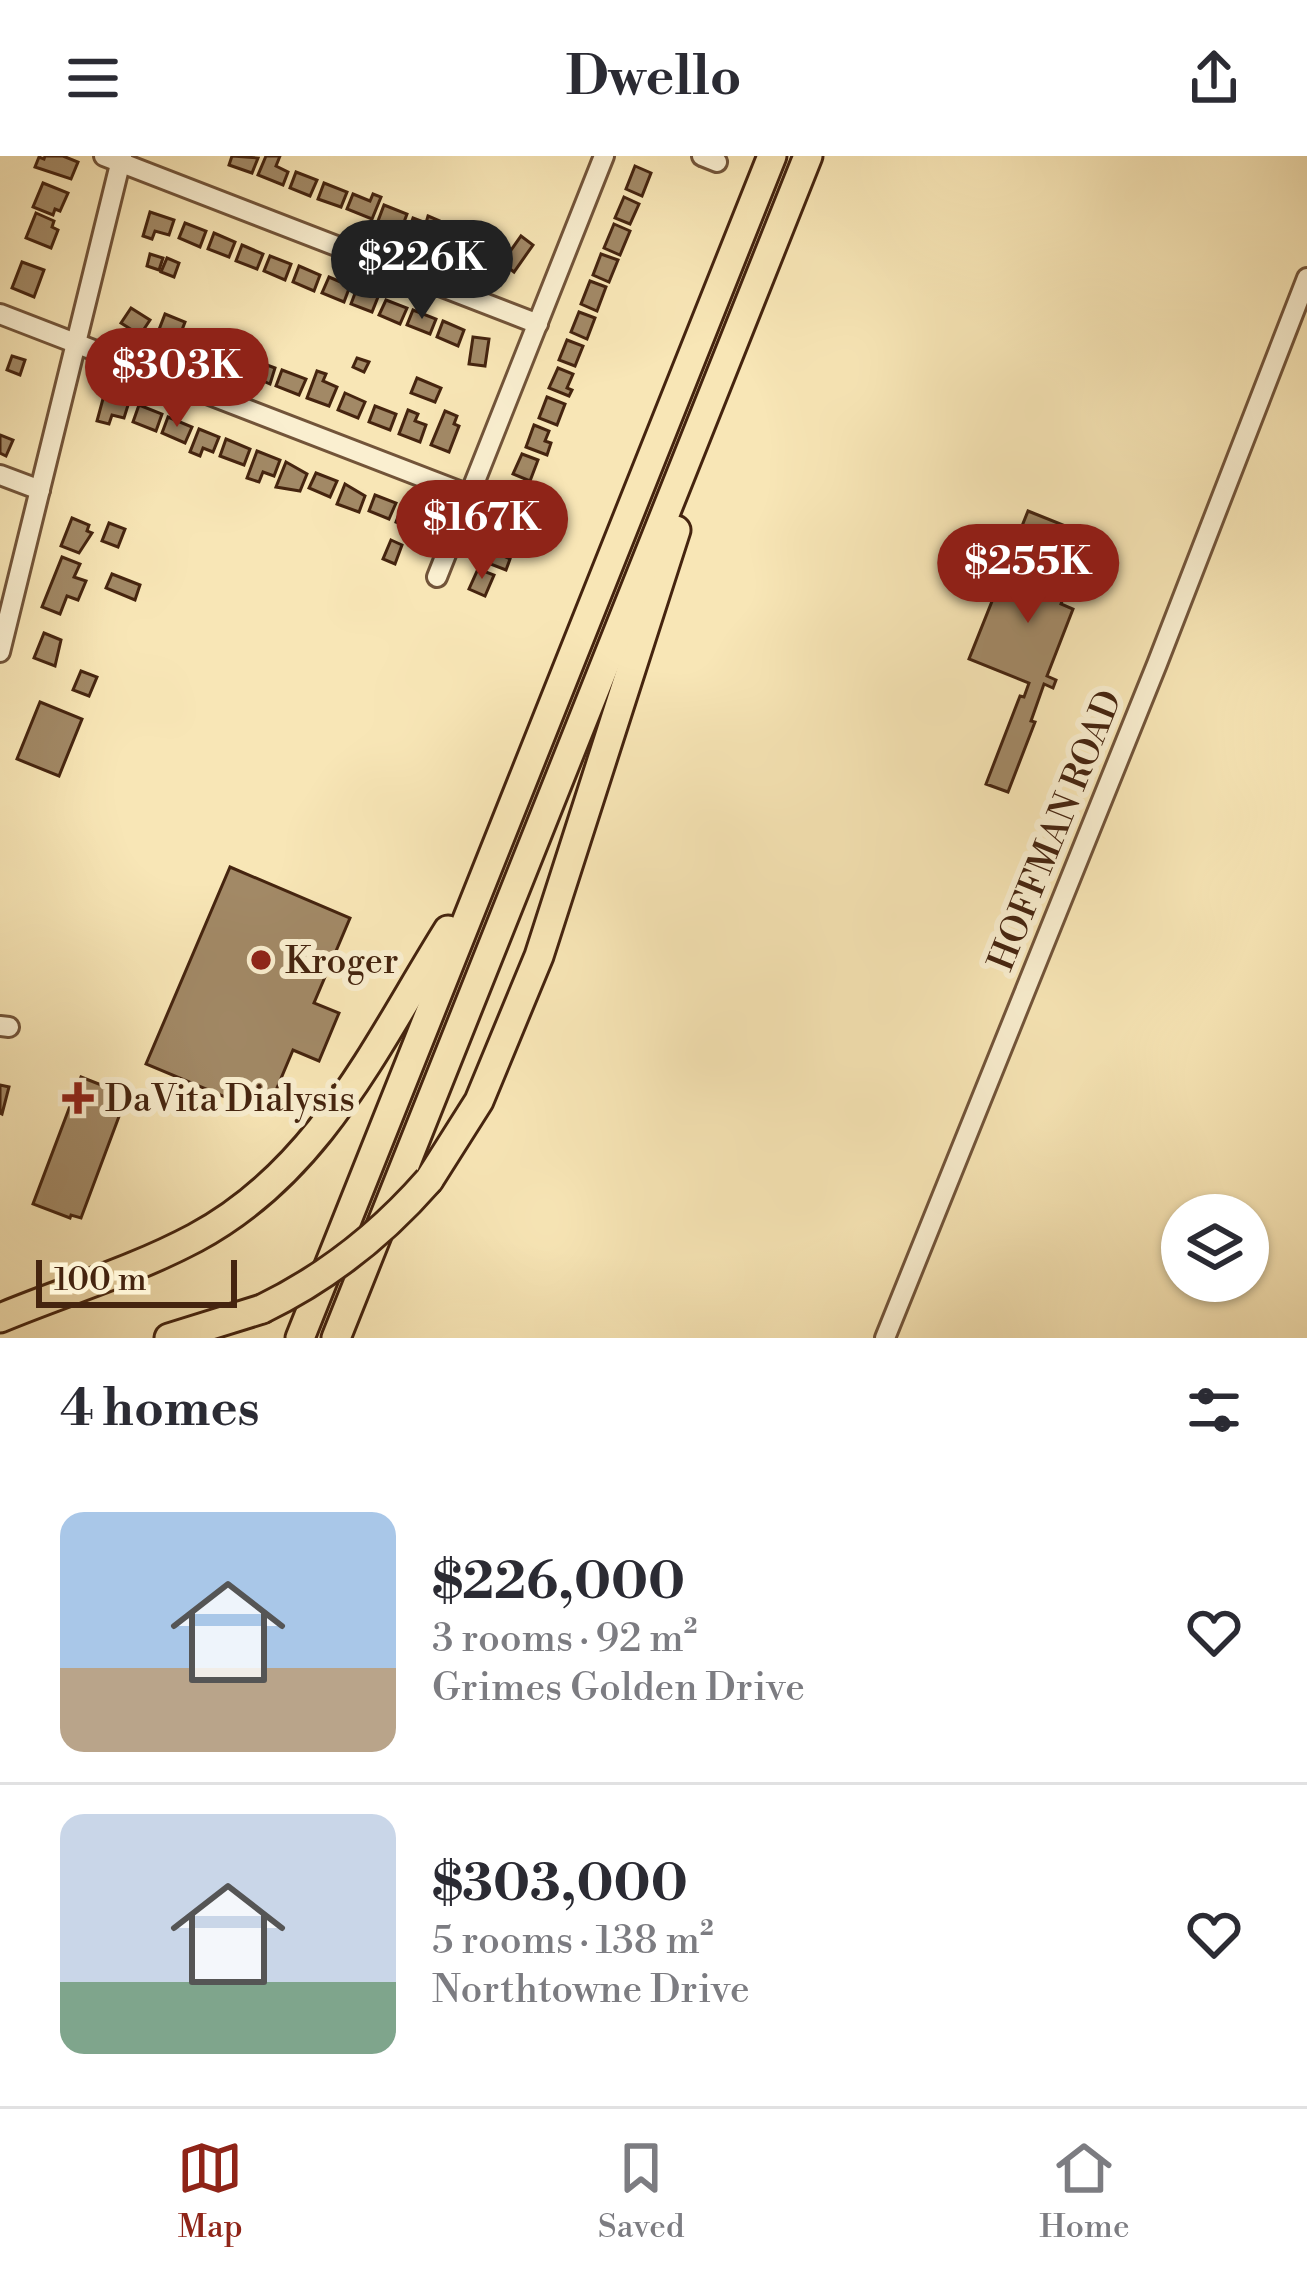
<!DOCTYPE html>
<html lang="en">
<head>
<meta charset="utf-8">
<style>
	:root { --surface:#fff; --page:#f7f7f7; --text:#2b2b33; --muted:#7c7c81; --line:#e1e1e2; --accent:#8f2418 }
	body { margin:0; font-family:"Libre Bodoni",serif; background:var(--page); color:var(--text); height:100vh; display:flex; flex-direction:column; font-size:45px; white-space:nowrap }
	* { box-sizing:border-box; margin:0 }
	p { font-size:39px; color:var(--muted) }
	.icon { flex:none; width:66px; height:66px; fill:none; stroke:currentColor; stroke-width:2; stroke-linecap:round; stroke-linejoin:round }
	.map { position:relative; height:1182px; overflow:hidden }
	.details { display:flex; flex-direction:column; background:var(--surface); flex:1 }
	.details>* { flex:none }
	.controls { position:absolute; left:1161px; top:1038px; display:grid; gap:24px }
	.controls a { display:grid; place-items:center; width:108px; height:108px; border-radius:50%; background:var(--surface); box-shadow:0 3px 9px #0004; font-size:60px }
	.scale { position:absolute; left:36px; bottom:30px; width:201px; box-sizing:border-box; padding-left:12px; border:6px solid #45240f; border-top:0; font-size:33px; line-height:42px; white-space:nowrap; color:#45240f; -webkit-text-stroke:9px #faefd0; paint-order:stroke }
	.price { position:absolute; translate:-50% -102px; padding:0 27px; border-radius:42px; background:var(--accent); color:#fff; font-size:39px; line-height:78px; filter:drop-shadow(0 3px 6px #0008) }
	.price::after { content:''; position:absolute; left:50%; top:72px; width:36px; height:27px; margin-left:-18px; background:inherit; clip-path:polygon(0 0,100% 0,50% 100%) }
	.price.active { background:#222; color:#fff }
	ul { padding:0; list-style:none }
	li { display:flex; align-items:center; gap:36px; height:300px; padding:0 60px }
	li+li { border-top:3px solid var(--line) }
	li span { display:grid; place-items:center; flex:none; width:336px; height:240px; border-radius:24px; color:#555 }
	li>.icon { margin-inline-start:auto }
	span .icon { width:144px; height:144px; fill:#fffc; stroke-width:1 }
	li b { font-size:51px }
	h2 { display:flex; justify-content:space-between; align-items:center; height:144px; padding:0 60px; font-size:51px }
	header { display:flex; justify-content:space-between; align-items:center; height:156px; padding:0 60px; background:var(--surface); font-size:54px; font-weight:700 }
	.tabs { display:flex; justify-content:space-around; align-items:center; height:168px; border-top:3px solid var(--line); background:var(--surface); font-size:33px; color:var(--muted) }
	.tabs a { display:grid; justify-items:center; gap:6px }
	.tabs .active { color:var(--accent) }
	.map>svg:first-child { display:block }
	.building { fill:#a28966; stroke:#45240f; stroke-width:3 }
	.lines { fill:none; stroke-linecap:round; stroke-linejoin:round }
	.minor-casing { stroke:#725439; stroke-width:24 }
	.highway-casing { stroke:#45240f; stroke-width:33 }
	.minor { stroke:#faefd0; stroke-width:18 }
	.highway { stroke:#f8e6b6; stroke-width:27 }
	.highway-bridge-casing { stroke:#45240f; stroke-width:33; stroke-linecap:butt }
	.highway-bridge { stroke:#f8e6b6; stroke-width:27 }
	.poi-dot { fill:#8f2418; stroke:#faefd0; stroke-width:4.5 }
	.labels { text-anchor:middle; stroke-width:12; stroke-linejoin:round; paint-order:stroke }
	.street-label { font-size:36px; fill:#45240f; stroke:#faefd0 }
	.poi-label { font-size:36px; fill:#45240f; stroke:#faefd0; text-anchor:start }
</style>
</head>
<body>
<header><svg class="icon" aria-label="menu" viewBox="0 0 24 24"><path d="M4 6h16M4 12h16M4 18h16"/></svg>Dwello<svg class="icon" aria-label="share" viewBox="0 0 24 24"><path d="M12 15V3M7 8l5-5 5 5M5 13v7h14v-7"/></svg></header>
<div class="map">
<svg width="1307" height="1182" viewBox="0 0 1307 1182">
	<rect width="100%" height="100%" fill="#f8e6b6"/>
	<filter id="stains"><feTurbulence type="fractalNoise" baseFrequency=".00167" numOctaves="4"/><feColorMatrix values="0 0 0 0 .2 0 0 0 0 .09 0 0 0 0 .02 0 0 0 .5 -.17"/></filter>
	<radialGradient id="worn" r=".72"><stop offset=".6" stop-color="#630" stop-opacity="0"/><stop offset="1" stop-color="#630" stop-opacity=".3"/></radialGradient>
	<g class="building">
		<polygon points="45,0 63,0 78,6 71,23 35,11 39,1 44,3"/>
		<polygon points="232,0 258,2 252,17 229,9"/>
		<polygon points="266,0 280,0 276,10 288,16 283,29 258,19"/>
		<polygon points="635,10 651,17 642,40 626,33"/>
		<polygon points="296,16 317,24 310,40 290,32"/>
		<polygon points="43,27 68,37 60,55 55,53 53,59 33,51"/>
		<polygon points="324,27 347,36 341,51 318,43"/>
		<polygon points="353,38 370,45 373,38 381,41 372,63 347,53"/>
		<polygon points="624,41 639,48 630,68 615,62"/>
		<polygon points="384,49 407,58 401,74 378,65"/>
		<polygon points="150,56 174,64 169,79 155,75 152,83 143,80"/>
		<polygon points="36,57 54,65 52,71 58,74 51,92 26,82"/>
		<polygon points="428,60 440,65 432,85 408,76 413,62 426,67"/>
		<polygon points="185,67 206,75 200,91 179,82"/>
		<polygon points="614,68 630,75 620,99 604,92"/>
		<polygon points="444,73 467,82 461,98 437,88"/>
		<polygon points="214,77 235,86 229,101 208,93"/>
		<polygon points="521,80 533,89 514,116 502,107"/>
		<polygon points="473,84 497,93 490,113 467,99"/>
		<polygon points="242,89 263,98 257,113 236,105"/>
		<polygon points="150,98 163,102 159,114 147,110"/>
		<polygon points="601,98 618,104 609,126 593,119"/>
		<polygon points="270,100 291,108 285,124 264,115"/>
		<polygon points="167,102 179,107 174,121 161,116"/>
		<polygon points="22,106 44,114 34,141 12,132"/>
		<polygon points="299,110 320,119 314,135 293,126"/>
		<polygon points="329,121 350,130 344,146 322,137"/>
		<polygon points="590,125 606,131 597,155 581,148"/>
		<polygon points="357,132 378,141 372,156 351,148"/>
		<polygon points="386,144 407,152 400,168 379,159"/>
		<polygon points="131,152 150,164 140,179 121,167"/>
		<polygon points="413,154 436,163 430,178 407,169"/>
		<polygon points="579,156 595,162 587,183 571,176"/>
		<polygon points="165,158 185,166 175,192 155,184"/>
		<polygon points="443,165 464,174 458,190 437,181"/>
		<polygon points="191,179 214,188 208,204 185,195"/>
		<polygon points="473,181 489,183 485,210 469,208"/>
		<polygon points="567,184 583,190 575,210 559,204"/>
		<polygon points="221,192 244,200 238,216 215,208"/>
		<polygon points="12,200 25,204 20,219 7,214"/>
		<polygon points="357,202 369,206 364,216 353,211"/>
		<polygon points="251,203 275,212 270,228 245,217"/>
		<polygon points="558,212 573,218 567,232 572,234 569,240 549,232"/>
		<polygon points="282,214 306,223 299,239 276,230"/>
		<polygon points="317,215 326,218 323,225 337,231 329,250 307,242"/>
		<polygon points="417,222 441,232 435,246 411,237"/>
		<polygon points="345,237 365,246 358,262 338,254"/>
		<polygon points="104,239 129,246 124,262 112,259 109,268 97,265"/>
		<polygon points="547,241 565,248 557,269 539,262"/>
		<polygon points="139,249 162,258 156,275 133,266"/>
		<polygon points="375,250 396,258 390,274 369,266"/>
		<polygon points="408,254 418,258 415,265 426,269 420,286 399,278"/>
		<polygon points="445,255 457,260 454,268 459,270 449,296 431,289"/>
		<polygon points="168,261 192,271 185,287 162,277"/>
		<polygon points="534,269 549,275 545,285 551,287 547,299 526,291"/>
		<polygon points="199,273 219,281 213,296 203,292 200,300 190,296"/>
		<polygon points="0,279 13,284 6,300 0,297"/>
		<polygon points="226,283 250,293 244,309 220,300"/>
		<polygon points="257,295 280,304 274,320 263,316 259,326 247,322"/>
		<polygon points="522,298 538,304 530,325 513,318"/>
		<polygon points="286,306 307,318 300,335 276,331"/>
		<polygon points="316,317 337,325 330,341 309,332"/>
		<polygon points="512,326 528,332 519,355 502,349"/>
		<polygon points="345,328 365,340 359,356 337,348"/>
		<polygon points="375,339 396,347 389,363 369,355"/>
		<polygon points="402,350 426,359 420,375 396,366"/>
		<polygon points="500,355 516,361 508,382 492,375"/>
		<polygon points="1028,355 1088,379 1061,448 1073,453 1047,520 1056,524 1053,532 1044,528 1031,565 1035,566 1008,636 986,628 1020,540 1024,541 1029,527 969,503"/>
		<polygon points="72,362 89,369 87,375 92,377 79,397 61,390"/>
		<polygon points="109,367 125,373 118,391 102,385"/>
		<polygon points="488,383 505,389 501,399 510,403 506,414 480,404"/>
		<polygon points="391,384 402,389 395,408 383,403"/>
		<polygon points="62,401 80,408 74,421 86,425 78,444 67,440 60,458 42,451"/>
		<polygon points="478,413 494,419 485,440 469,433"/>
		<polygon points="112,418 140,429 135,444 106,432"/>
		<polygon points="44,477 61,484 55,510 34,502"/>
		<polygon points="81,515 97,521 89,540 73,534"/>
		<polygon points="40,546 82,563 59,620 17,603"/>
		<polygon points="230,711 350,762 314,847 339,857 319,905 293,894 266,958 146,908"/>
		<polygon points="81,921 127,939 81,1062 71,1059 70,1062 33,1048"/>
		<polygon points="0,929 9,931 2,958 0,957"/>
	</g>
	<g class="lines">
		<defs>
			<g id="minor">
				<polyline points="104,0 538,168"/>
				<polyline points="702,0 717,6"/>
				<polyline points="0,158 469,339"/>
				<polyline points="0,319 40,334"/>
				<polyline points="437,421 604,0"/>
				<polyline points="0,496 122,0"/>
				<polyline points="0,870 9,871"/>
				<polyline points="885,1182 1157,508 1307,122"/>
			</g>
			<g id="highway">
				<polyline points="429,1024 479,945 539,800 676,374"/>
				<path d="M0 1162C65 1135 133 1115 195 1082 320 1015 376 889 448 774"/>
				<polyline points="169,1182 262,1153"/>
				<polyline points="300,1182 772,0"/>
				<polyline points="336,1182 808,0"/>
			</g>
		</defs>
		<use href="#minor" class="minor-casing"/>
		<use href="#highway" class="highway-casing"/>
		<use href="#minor" class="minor"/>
		<use href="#highway" class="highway"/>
		<defs>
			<path id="highway-bridge" d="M262 1153C328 1121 381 1079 429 1024"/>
		</defs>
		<use href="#highway-bridge" class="highway-bridge-casing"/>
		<use href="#highway-bridge" class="highway-bridge"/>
	</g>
	<g class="poi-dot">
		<circle cx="261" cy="804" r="12"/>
		<path d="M72 924h12v12h12v12h-12v12h-12v-12h-12v-12h12z"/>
	</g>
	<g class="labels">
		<g class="street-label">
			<text transform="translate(1054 674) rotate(-68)" y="13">HOFFMAN ROAD</text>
		</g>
		<g class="poi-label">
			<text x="285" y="817">Kroger</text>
			<text x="105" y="955">DaVita Dialysis</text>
		</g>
	</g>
	<rect width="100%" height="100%" filter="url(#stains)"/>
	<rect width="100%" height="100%" fill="url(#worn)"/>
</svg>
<div class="controls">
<a><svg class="icon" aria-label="layers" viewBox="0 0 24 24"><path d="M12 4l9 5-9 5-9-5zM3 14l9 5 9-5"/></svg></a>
</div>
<div class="scale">100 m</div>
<b class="price active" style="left:422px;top:166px">$226K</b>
<b class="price" style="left:177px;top:274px">$303K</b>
<b class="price" style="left:482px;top:426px">$167K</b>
<b class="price" style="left:1028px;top:470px">$255K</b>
</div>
<section class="details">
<h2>4 homes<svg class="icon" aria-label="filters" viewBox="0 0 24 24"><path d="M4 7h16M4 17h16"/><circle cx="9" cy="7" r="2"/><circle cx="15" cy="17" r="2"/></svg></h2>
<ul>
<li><span style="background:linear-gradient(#a9c7e8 65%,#b9a48a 0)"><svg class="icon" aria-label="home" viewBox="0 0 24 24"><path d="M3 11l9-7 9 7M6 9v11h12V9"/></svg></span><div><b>$226,000</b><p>3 rooms · 92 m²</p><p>Grimes Golden Drive</p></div><svg class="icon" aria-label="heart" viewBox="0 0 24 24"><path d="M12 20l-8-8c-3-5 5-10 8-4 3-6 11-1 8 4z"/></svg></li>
<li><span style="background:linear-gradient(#c9d6e8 70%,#7fa58c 0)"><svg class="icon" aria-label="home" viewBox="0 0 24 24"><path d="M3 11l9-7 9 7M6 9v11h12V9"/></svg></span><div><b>$303,000</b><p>5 rooms · 138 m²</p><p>Northtowne Drive</p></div><svg class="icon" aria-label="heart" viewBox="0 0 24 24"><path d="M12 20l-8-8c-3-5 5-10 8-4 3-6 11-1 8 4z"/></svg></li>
</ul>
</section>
<nav class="tabs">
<a class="active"><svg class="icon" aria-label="map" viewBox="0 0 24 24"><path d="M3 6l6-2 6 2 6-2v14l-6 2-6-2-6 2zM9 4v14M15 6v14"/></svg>Map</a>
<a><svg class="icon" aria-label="saved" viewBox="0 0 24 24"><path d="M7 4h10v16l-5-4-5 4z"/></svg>Saved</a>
<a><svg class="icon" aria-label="home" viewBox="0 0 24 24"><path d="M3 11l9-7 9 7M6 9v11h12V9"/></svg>Home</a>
</nav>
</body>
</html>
